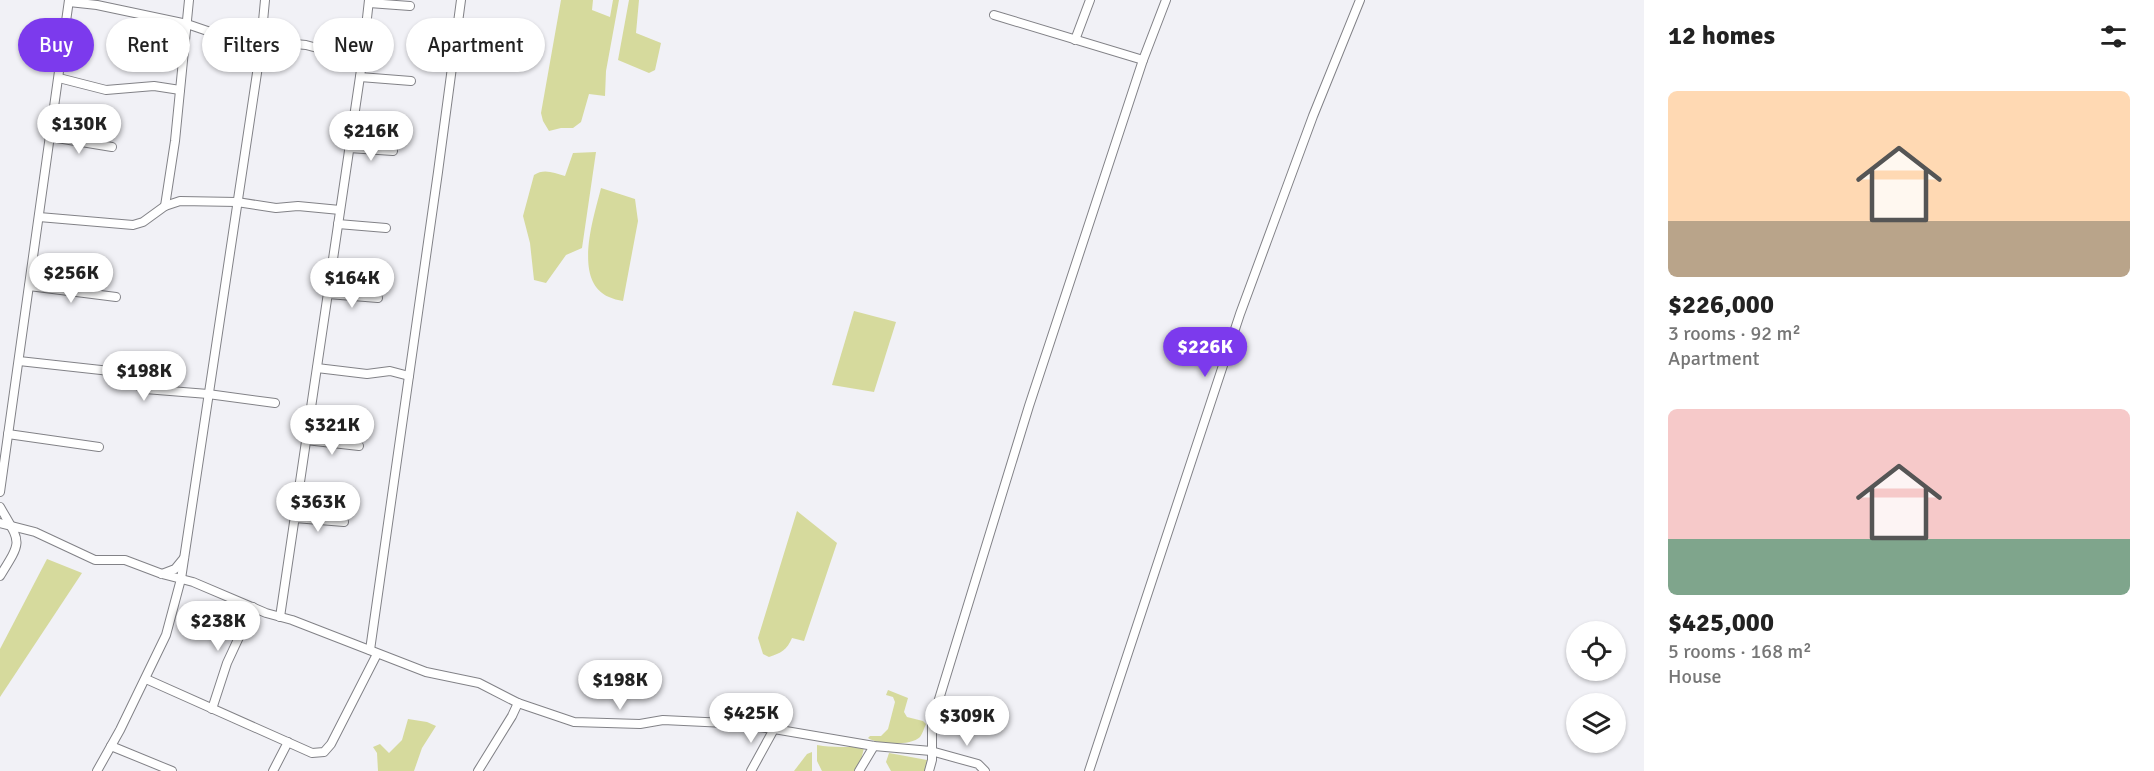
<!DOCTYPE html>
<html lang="en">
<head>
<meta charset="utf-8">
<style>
	:root { --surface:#fff; --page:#f6f6f6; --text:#222; --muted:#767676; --accent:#7c3aed }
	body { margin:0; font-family:Signika,sans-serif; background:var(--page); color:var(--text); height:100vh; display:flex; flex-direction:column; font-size:22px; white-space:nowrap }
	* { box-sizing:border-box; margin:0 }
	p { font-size:20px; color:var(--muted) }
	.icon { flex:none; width:33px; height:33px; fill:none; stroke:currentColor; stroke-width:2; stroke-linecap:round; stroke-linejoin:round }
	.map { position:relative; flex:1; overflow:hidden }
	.side { display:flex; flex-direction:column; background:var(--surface); width:510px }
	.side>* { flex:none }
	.hud { position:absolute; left:18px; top:18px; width:570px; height:54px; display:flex; gap:12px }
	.buttons { position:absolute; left:1566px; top:621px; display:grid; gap:12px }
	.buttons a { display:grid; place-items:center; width:60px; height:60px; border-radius:50%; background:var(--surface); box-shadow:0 2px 4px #0004; font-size:30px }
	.price { position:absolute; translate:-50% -51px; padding:0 14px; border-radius:21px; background:#fff; color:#222; font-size:20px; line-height:39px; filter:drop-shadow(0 2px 3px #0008) }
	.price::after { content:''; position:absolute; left:50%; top:36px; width:18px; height:14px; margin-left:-9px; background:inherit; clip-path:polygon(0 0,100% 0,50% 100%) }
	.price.on { background:var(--accent); color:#fff }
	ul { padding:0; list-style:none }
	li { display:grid; align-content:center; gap:12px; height:318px; padding:0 24px }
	li span { display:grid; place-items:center; height:186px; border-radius:9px; color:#555 }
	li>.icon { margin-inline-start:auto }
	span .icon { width:108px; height:108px; fill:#fffc; stroke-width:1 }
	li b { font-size:26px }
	h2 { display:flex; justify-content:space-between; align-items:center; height:72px; padding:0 24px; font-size:26px }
	.pill { padding:0 21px; border-radius:27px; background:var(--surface); box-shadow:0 2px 4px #0004; font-size:21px; line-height:54px }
	.pill.on { background:var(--accent); color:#fff }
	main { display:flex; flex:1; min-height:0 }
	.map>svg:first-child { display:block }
	.green { fill:#d6da9d }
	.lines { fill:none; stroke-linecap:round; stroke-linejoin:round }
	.minor-casing { stroke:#828287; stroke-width:10 }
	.minor { stroke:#fff; stroke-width:8 }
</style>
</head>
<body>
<main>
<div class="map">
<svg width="1644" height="771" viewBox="0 0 1644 771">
	<rect width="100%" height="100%" fill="#f1f1f6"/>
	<g class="green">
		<polygon points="561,0 593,0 592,10 610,17 613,0 619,0 606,71 605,96 589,94 581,122 573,128 561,128 549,131 543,121 541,113"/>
		<polygon points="629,0 639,0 636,33 661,43 655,70 649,73 618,60"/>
		<path d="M596 152 582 248 566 255 546 283 534 280 530 243 523 216 534 175C544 168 554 173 565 176L573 153Z"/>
		<path d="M601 188 635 199 638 221 623 301C618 300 613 299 609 297 572 281 594 217 601 188Z"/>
		<polygon points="854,311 896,322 874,392 832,385"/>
		<path d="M797 511 837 543 804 641 792 638C787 650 781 653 769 657L763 654 758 638Z"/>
		<polygon points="47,559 82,573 0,697 0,649"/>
		<path d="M888 690 908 698 904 712 907 717 923 721 926 724C924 728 923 733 920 737 911 746 878 745 868 738L870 736H881L888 729 895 702 893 697 886 695Z"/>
		<polygon points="408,719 427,722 436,726 422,748 414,771 378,771 377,753 373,747 380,744 389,753 402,740"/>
		<path d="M817 745C833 748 848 746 864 748L861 760 854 771H822L817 761Z"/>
		<polygon points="812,752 812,771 794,771 807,754"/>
		<polygon points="889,753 927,760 925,771 891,771 886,762"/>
	</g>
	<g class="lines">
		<defs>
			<g id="minor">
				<polyline points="69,2 97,5 187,24 228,38 306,45 362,60"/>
				<polyline points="369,3 410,6"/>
				<polyline points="994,15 1143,60"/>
				<polyline points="1075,40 1090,0"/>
				<polyline points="453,57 488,64"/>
				<polyline points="360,77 411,81"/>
				<polyline points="59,78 106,90 154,86 180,90"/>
				<polyline points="51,137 112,147"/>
				<polyline points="349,148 393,151"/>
				<polyline points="165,206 175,141 189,0"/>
				<polyline points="39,217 133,225 143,222 165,206 180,201 237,202 276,208 298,206 340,210"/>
				<polyline points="338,224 386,228"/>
				<polyline points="29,286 116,297"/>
				<polyline points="328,294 378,298"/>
				<polyline points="19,361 110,371 145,389 208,394 275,403"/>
				<polyline points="317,368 367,374 390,371 409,376"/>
				<polyline points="8,434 99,447"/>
				<polyline points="306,440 359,446"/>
				<polyline points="0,492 69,0"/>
				<path d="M0 507C21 544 23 539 0 576"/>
				<polyline points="295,518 344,522"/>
				<polyline points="0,523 35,532 95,560 125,560 162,574 193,582 266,613 292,620 426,672 479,683 518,703 574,722 640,724 663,720 726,723 774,729 874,746 931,751 978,764 985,771"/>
				<polyline points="162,574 175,569 184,558"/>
				<polyline points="280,617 362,63 369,0"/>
				<polyline points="370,650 438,172 461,0"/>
				<polyline points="146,679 312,753 324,752 331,744 377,654"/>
				<polyline points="212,709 227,663 253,607"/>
				<polyline points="111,746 172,771"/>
				<polyline points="97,771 120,730 166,635 181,579 260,53 265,0"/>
				<polyline points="273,771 288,742"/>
				<polyline points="478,771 512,716 518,703"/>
				<polyline points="751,771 774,729"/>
				<polyline points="859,771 874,746"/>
				<polyline points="929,771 932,760 932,722 1029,406 1143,60 1166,0"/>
				<polyline points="1089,771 1240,314 1313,116 1360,0"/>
			</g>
		</defs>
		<use href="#minor" class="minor-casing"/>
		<use href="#minor" class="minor"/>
	</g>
</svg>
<div class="buttons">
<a><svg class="icon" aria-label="locate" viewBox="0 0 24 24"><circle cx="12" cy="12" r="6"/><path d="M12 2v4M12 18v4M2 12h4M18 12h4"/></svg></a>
<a><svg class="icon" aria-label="layers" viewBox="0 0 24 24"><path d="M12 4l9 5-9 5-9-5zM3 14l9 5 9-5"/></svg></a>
</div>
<b class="price" style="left:79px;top:155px">$130K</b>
<b class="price" style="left:371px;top:162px">$216K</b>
<b class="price" style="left:71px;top:304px">$256K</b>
<b class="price" style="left:352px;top:309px">$164K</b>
<b class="price on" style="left:1205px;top:378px">$226K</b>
<b class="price" style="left:144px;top:402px">$198K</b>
<b class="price" style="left:332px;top:456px">$321K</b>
<b class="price" style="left:318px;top:533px">$363K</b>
<b class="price" style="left:218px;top:652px">$238K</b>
<b class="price" style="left:620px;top:711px">$198K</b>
<b class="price" style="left:751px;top:744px">$425K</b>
<b class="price" style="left:967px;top:747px">$309K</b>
<div class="hud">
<a class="pill on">Buy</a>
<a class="pill">Rent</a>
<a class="pill">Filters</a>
<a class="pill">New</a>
<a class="pill">Apartment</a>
</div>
</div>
<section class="side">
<h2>12 homes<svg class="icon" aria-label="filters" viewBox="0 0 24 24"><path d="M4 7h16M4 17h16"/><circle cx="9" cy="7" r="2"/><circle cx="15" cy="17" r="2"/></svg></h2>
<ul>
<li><span style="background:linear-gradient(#ffd9b3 70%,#b9a48a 0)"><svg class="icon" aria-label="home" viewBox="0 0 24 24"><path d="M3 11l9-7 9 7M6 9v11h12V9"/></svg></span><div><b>$226,000</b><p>3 rooms · 92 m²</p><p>Apartment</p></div></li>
<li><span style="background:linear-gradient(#f6c9c9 70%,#7fa58c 0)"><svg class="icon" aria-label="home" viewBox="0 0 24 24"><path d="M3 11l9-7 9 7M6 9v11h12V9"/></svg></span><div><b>$425,000</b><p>5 rooms · 168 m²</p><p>House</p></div></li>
</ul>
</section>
</main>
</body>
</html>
